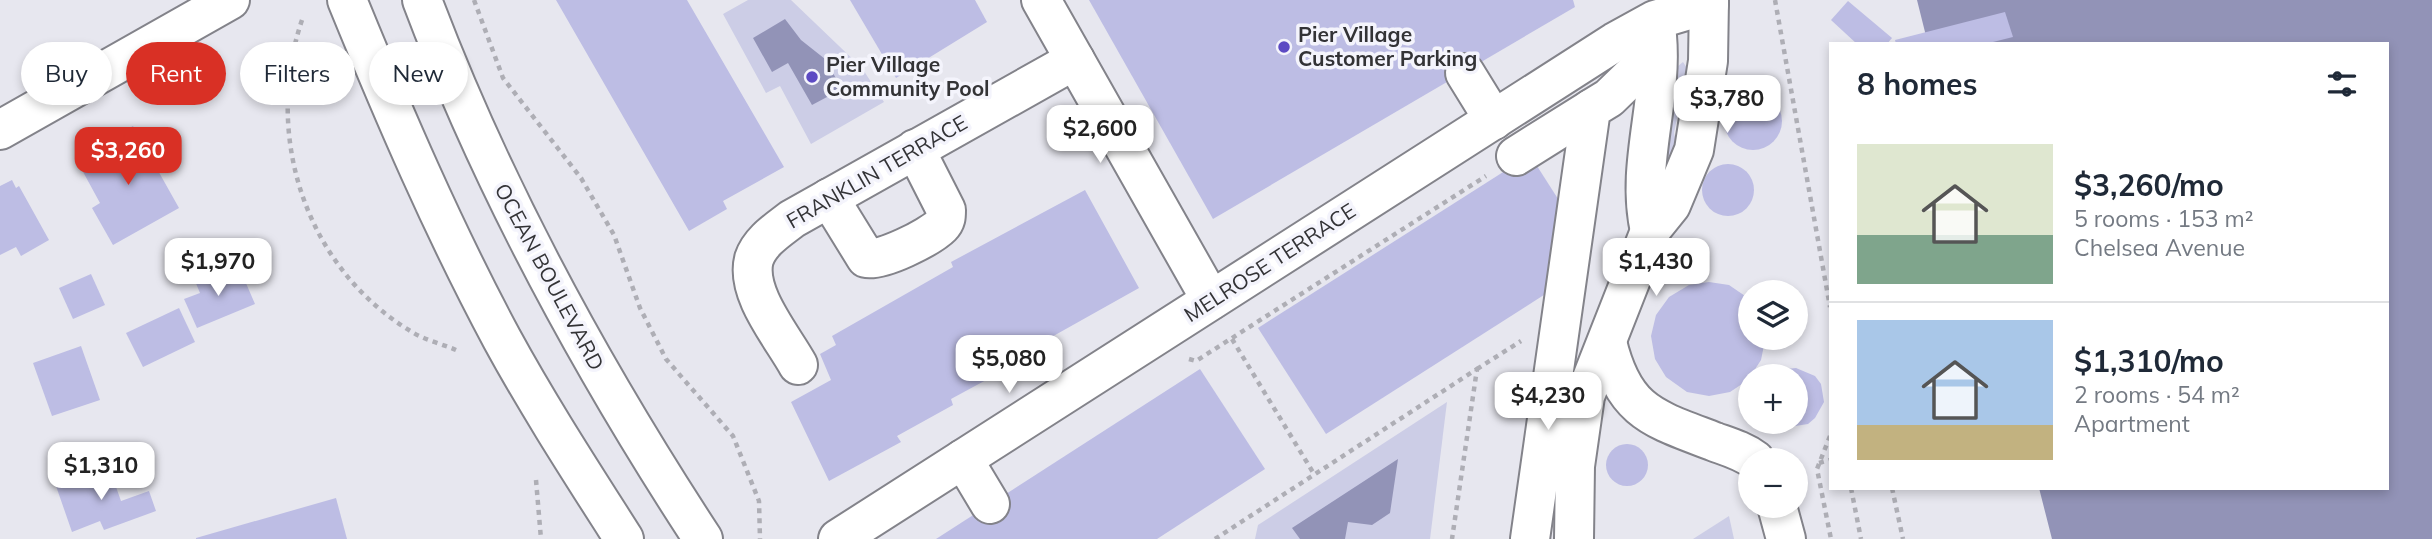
<!DOCTYPE html>
<html lang="en">
<head>
<meta charset="utf-8">
<style>
	:root { --surface:#fff; --page:#f6f6f7; --text:#1f2937; --muted:#747a83; --line:#e0e1e3; --accent:#d93025 }
	body { margin:0; font-family:Mulish,sans-serif; background:var(--page); color:var(--text); height:100vh; display:flex; flex-direction:column; font-size:26px; white-space:nowrap }
	* { box-sizing:border-box; margin:0 }
	p { font-size:23px; color:var(--muted) }
	.icon { flex:none; width:38px; height:38px; fill:none; stroke:currentColor; stroke-width:2; stroke-linecap:round; stroke-linejoin:round }
	.map { position:relative; flex:1; overflow:hidden }
	.drawer { position:absolute; left:1829px; top:42px; width:560px; height:448px; display:flex; flex-direction:column; background:var(--surface); border-radius:0px; box-shadow:0 4px 10px #0003 }
	.drawer>* { flex:none }
	.top-card { position:absolute; left:21px; top:42px; width:665px; height:63px; display:flex; gap:14px }
	.fabs { position:absolute; left:1738px; top:280px; display:grid; gap:14px }
	.fabs a { display:grid; place-items:center; width:70px; height:70px; border-radius:50%; background:var(--surface); box-shadow:0 4px 10px #0003; font-size:35px }
	.price { position:absolute; translate:-50% -60px; padding:0 16px; border-radius:14px; background:#fff; color:#222; font-size:23px; line-height:46px; filter:drop-shadow(0 2px 4px #0008) }
	.price::after { content:''; position:absolute; left:50%; top:42px; width:21px; height:16px; margin-left:-10px; background:inherit; clip-path:polygon(0 0,100% 0,50% 100%) }
	.price.on { background:var(--accent); color:#fff }
	ul { padding:0; list-style:none }
	li { display:flex; align-items:center; gap:21px; height:175px; padding:0 28px }
	li+li { border-top:2px solid var(--line) }
	li span { display:grid; place-items:center; flex:none; width:196px; height:140px; border-radius:0px; color:#555 }
	li>.icon { margin-inline-start:auto }
	span .icon { width:84px; height:84px; fill:#fffc; stroke-width:1 }
	li b { font-size:30px }
	h2 { display:flex; justify-content:space-between; align-items:center; height:84px; padding:0 28px; font-size:30px }
	.chip { padding:0 24px; border-radius:32px; background:var(--surface); box-shadow:0 4px 10px #0003; font-size:24px; line-height:63px }
	.chip.on { background:var(--accent); color:#fff }
	.map>svg:first-child { display:block }
	.green { fill:#cccde6 }
	.water { fill:#9293b7 }
	.building { fill:#bdbde4 }
	.lines { fill:none; stroke-linecap:round; stroke-linejoin:round }
	.minor-casing { stroke:#83838a; stroke-width:42 }
	.major-casing { stroke:#83838a; stroke-width:42 }
	.path { stroke:#aeaeb5; stroke-width:4.5; stroke-dasharray:5 5; stroke-linecap:butt }
	.minor { stroke:#fff; stroke-width:38 }
	.major { stroke:#fff; stroke-width:38 }
	.poi-dot { fill:#5c4ac3; stroke:#f4f4fc; stroke-width:2.5 }
	.labels { text-anchor:middle; stroke-width:7; stroke-linejoin:round; paint-order:stroke }
	.poi-label { font-size:21px; font-weight:bold; fill:#333336; stroke:#f4f4fc; text-anchor:start }
	.street-label { font-size:21px; fill:#333336; stroke:#f4f4fc }
</style>
</head>
<body>
<div class="map">
<svg width="2432" height="539" viewBox="0 0 2432 539">
	<rect width="100%" height="100%" fill="#e7e7ef"/>
	<g class="green">
		<polygon points="748,0 791,0 862,68 884,102 811,144 780,86 766,93 723,14"/>
		<polygon points="1683,62 1687,68 1674,133 1680,158 1661,187 1677,67"/>
		<polygon points="1447,402 1430,539 1255,539 1258,525"/>
		<polygon points="1729,516 1734,539 1693,539"/>
	</g>
	<g class="water">
		<polygon points="1917,0 2432,0 2432,539 2052,539 2039,488 2387,488 2387,44 1928,44"/>
		<polygon points="785,19 801,40 825,59 842,89 812,105 788,63 772,72 753,38"/>
		<polygon points="1398,459 1390,513 1372,525 1348,522 1345,539 1300,539 1292,528"/>
	</g>
	<g class="building">
		<polygon points="556,0 687,0 784,167 723,201 727,209 689,231"/>
		<polygon points="850,0 975,0 987,22 896,78"/>
		<polygon points="1089,0 1573,0 1575,7 1213,219"/>
		<polygon points="1848,1 1892,38 1887,44 1857,44 1831,20"/>
		<polygon points="2005,12 2013,37 1985,44 1896,44 1895,40"/>
		<circle cx="1753" cy="121" r="29"/>
		<polygon points="133,126 179,208 113,245 92,208 100,203 82,170 106,157 99,145"/>
		<polygon points="1530,155 1560,202 1547,293 1326,434 1258,328"/>
		<circle cx="1728" cy="190" r="26"/>
		<polygon points="12,180 16,188 19,186 49,240 21,256 16,247 0,255 0,186"/>
		<polygon points="1085,190 1139,288 1048,339 1051,345 951,399 953,405 897,436 901,442 829,481 791,402 831,380 820,354 836,345 832,336 953,267 951,262"/>
		<polygon points="221,270 225,281 242,274 255,304 197,328 184,299 200,293 195,281"/>
		<polygon points="91,274 105,305 73,319 59,288"/>
		<polygon points="1709,282 1729,285 1748,298 1750,338 1765,340 1761,360 1748,380 1730,392 1709,396 1687,392 1666,377 1655,359 1651,336 1656,315 1669,297 1689,285"/>
		<polygon points="179,308 195,342 143,367 126,333"/>
		<polygon points="81,346 100,400 52,416 33,363"/>
		<polygon points="1796,368 1815,376 1821,384 1824,402 1815,418 1808,424 1789,427 1776,422 1796,422 1796,376 1774,376 1786,369"/>
		<polygon points="1200,369 1265,469 1157,539 936,539"/>
		<circle cx="1627" cy="465" r="21"/>
		<polygon points="109,467 121,501 149,491 156,511 104,530 100,521 72,532 56,486"/>
		<polygon points="336,498 347,539 196,539 196,538"/>
	</g>
	<g class="lines">
		<defs>
			<g id="minor">
				<polyline points="1041,0 1211,300"/>
				<polyline points="1465,73 1494,120"/>
				<polyline points="0,130 230,0"/>
				<polyline points="1516,156 1591,109"/>
				<path d="M829 198 866 258C881 262 930 237 941 226 946 221 946 217 946 210L915 149"/>
				<path d="M1650 231C1635 166 1663 102 1657 36"/>
				<path d="M1607 342C1624 413 1653 418 1715 442 1729 447 1743 451 1755 460"/>
				<path d="M798 365C782 336 745 293 754 259 760 241 778 230 792 219L1075 60"/>
				<polyline points="963,459 990,504"/>
				<polyline points="1777,506 1786,539"/>
				<polyline points="838,539 1615,42 1655,20 1709,4"/>
				<polyline points="1530,539 1591,109 1609,98 1641,67"/>
				<polyline points="1574,539 1575,466 1585,396 1650,231 1671,205 1694,150 1708,61 1709,0"/>
			</g>
			<g id="major">
				<path d="M347 0C394 115 443 229 502 339 539 407 582 473 624 539"/>
				<path d="M422 0C494 191 591 368 703 539"/>
			</g>
		</defs>
		<use href="#minor" class="minor-casing"/>
		<use href="#major" class="major-casing"/>
		<g class="path">
			<polyline points="474,0 503,78 581,178 614,235 640,308 666,359 733,436 759,501 760,539"/>
			<polyline points="1775,0 1830,307"/>
			<path d="M302 20C263 135 305 268 412 332 425 340 442 344 456 350"/>
			<polyline points="1232,339 1314,474"/>
			<polyline points="1189,359 1196,361 1486,176"/>
			<polyline points="1477,369 1521,341"/>
			<polyline points="1830,436 1817,469 1831,539"/>
			<polyline points="1819,463 1830,460"/>
			<polyline points="536,480 541,539"/>
			<polyline points="1851,488 1861,539"/>
			<polyline points="1892,488 1903,539"/>
			<polyline points="1215,539 1477,369 1452,539"/>
		</g>
		<use href="#minor" class="minor"/>
		<use href="#major" class="major"/>
	</g>
	<g class="poi-dot">
		<circle cx="1284" cy="47" r="7"/>
		<circle cx="812" cy="77" r="7"/>
	</g>
	<g class="labels">
		<g class="poi-label">
			<text x="1298" y="42">Pier Village<tspan x="1298" dy="24">Customer Parking</tspan></text>
			<text x="826" y="72">Pier Village<tspan x="826" dy="24">Community Pool</tspan></text>
		</g>
		<g class="street-label">
			<text transform="translate(877 172) rotate(-30)" y="7">FRANKLIN TERRACE</text>
			<text transform="translate(1270 263) rotate(-33)" y="7">MELROSE TERRACE</text>
			<text transform="translate(549 277) rotate(62)" y="7">OCEAN BOULEVARD</text>
		</g>
	</g>
</svg>
<div class="fabs">
<a><svg class="icon" aria-label="layers" viewBox="0 0 24 24"><path d="M12 4l9 5-9 5-9-5zM3 14l9 5 9-5"/></svg></a>
<a>+</a>
<a>−</a>
</div>
<b class="price" style="left:1727px;top:135px">$3,780</b>
<b class="price" style="left:1100px;top:165px">$2,600</b>
<b class="price on" style="left:128px;top:187px">$3,260</b>
<b class="price" style="left:218px;top:298px">$1,970</b>
<b class="price" style="left:1656px;top:298px">$1,430</b>
<b class="price" style="left:1009px;top:395px">$5,080</b>
<b class="price" style="left:1548px;top:432px">$4,230</b>
<b class="price" style="left:101px;top:502px">$1,310</b>
<div class="top-card">
<a class="chip">Buy</a>
<a class="chip on">Rent</a>
<a class="chip">Filters</a>
<a class="chip">New</a>
</div>
<section class="drawer">
<h2>8 homes<svg class="icon" aria-label="filters" viewBox="0 0 24 24"><path d="M4 7h16M4 17h16"/><circle cx="9" cy="7" r="2"/><circle cx="15" cy="17" r="2"/></svg></h2>
<ul>
<li><span style="background:linear-gradient(#dfe7d0 65%,#7fa58c 0)"><svg class="icon" aria-label="home" viewBox="0 0 24 24"><path d="M3 11l9-7 9 7M6 9v11h12V9"/></svg></span><div><b>$3,260/mo</b><p>5 rooms · 153 m²</p><p>Chelsea Avenue</p></div></li>
<li><span style="background:linear-gradient(#a9c7e8 75%,#c2b280 0)"><svg class="icon" aria-label="home" viewBox="0 0 24 24"><path d="M3 11l9-7 9 7M6 9v11h12V9"/></svg></span><div><b>$1,310/mo</b><p>2 rooms · 54 m²</p><p>Apartment</p></div></li>
</ul>
</section>
</div>
</body>
</html>
